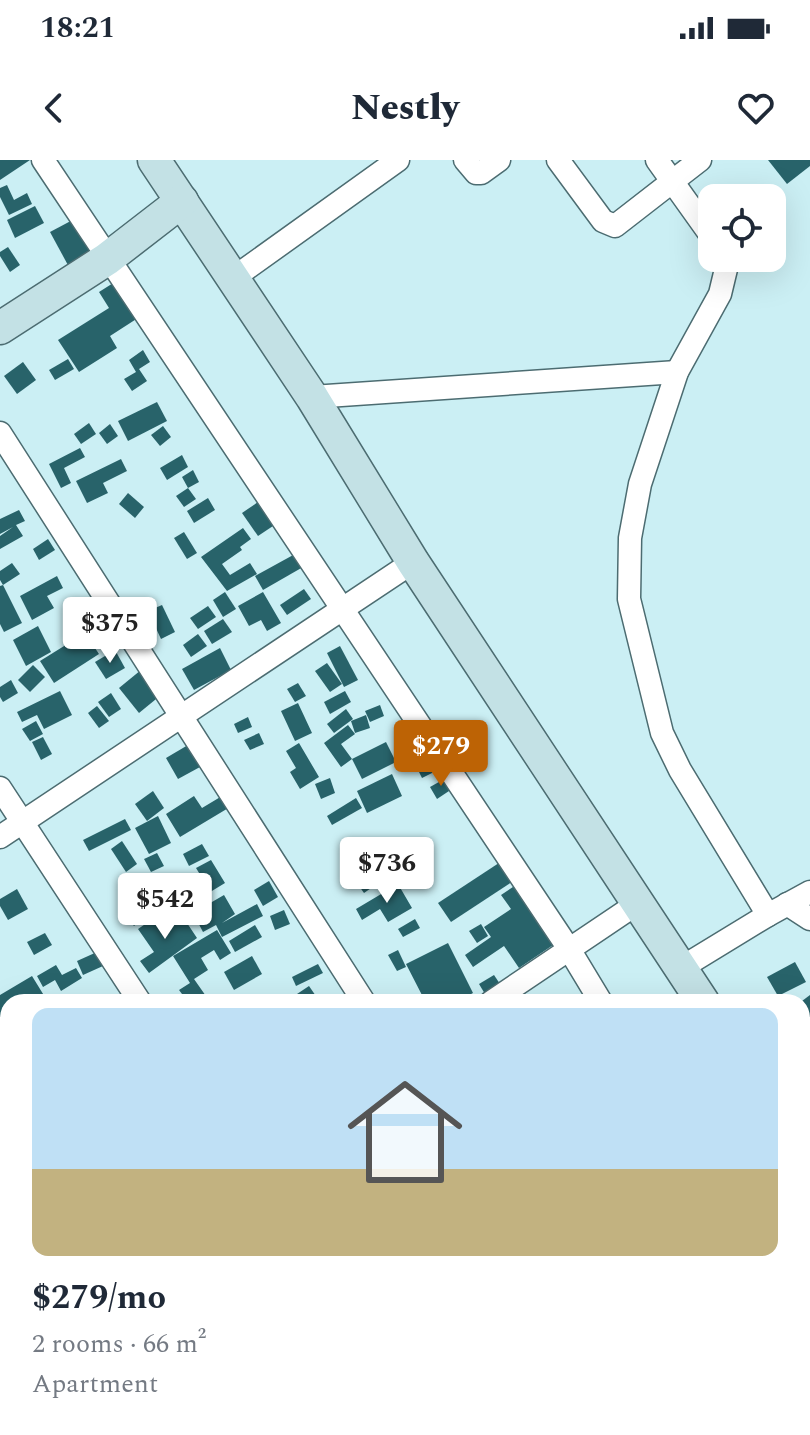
<!DOCTYPE html>
<html lang="en">
<head>
<meta charset="utf-8">
<style>
	:root { --surface:#fff; --page:#f2f2f3; --text:#1f2937; --muted:#747a83; --line:#e0e1e3; --accent:#bd6305 }
	body { margin:0; font-family:Spectral,serif; background:var(--page); color:var(--text); height:100vh; display:flex; flex-direction:column; font-size:30px; white-space:nowrap }
	* { box-sizing:border-box; margin:0 }
	p { font-size:26px; color:var(--muted) }
	.icon { flex:none; width:44px; height:44px; fill:none; stroke:currentColor; stroke-width:2; stroke-linecap:round; stroke-linejoin:round }
	.map { position:relative; flex:1; overflow:hidden }
	.details { position:absolute; left:0px; top:834px; width:810px; height:442px; display:flex; flex-direction:column; background:var(--surface); border-radius:24px 24px 0 0; box-shadow:0 8px 32px #0002 }
	.details>* { flex:none }
	.controls { position:absolute; left:698px; top:24px; display:grid; gap:16px }
	.controls a { display:grid; place-items:center; width:88px; height:88px; border-radius:16px; background:var(--surface); box-shadow:0 8px 32px #0002; font-size:40px }
	.price { position:absolute; translate:-50% -68px; padding:0 18px; border-radius:8px; background:#fff; color:#222; font-size:26px; line-height:52px; filter:drop-shadow(0 2px 4px #0008) }
	.price::after { content:''; position:absolute; left:50%; top:48px; width:24px; height:18px; margin-left:-12px; background:inherit; clip-path:polygon(0 0,100% 0,50% 100%) }
	.price.selected { background:var(--accent); color:#fff }
	ul { padding:0; list-style:none }
	li { display:grid; align-content:center; gap:16px; height:424px; padding:0 32px }
	li+li { border-top:2px solid var(--line) }
	li span { display:grid; place-items:center; height:248px; border-radius:16px; color:#555 }
	li>.icon { margin-inline-start:auto }
	span .icon { width:144px; height:144px; fill:#fffc; stroke-width:1 }
	li b { font-size:34px }
	.status { display:flex; justify-content:space-between; align-items:center; height:56px; padding:0 40px; background:var(--surface); direction:ltr }
	.status svg { height:22px; fill:currentColor }
	header { display:flex; justify-content:space-between; align-items:center; height:104px; padding:0 32px; background:var(--surface); font-size:36px; font-weight:800 }
	.map>svg:first-child { display:block }
	.building { fill:#28636a }
	.lines { fill:none; stroke-linecap:round; stroke-linejoin:round }
	.street-casing { stroke:#4c6c71; stroke-width:25 }
	.secondary-casing { stroke:#4c6c71; stroke-width:35 }
	.street { stroke:#fff; stroke-width:22 }
	.secondary { stroke:#c3e1e5; stroke-width:32 }
</style>
</head>
<body>
<div class="status"><b>18:21</b><svg viewBox="0 0 49 12"><path d="M0 12V9h3v3zM5 12V6h3v6zM10 12V3h3v9zM15 12V0h3v12zM26 1h20v11H26zM47 4h2v5h-2z"/></svg></div>
<header><svg class="icon" aria-label="back" viewBox="0 0 24 24"><path d="M15 5l-7 7 7 7"/></svg>Nestly<svg class="icon" aria-label="heart" viewBox="0 0 24 24"><path d="M12 20l-8-8c-3-5 5-10 8-4 3-6 11-1 8 4z"/></svg></header>
<div class="map">
<svg width="810" height="1275" viewBox="0 0 810 1275">
	<rect width="100%" height="100%" fill="#cbeff4"/>
	<g class="building">
		<polygon points="0,0 30,0 0,20"/>
		<polygon points="768,0 810,0 810,6 787,24"/>
		<polygon points="7,25 14,40 27,33 32,44 9,55 0,37 0,28"/>
		<polygon points="35,46 44,63 15,78 7,60"/>
		<polygon points="82,55 101,90 69,107 50,72"/>
		<polygon points="8,87 20,105 10,112 0,96 0,92"/>
		<polygon points="118,120 141,156 110,176 117,188 79,212 58,180 109,148 99,132"/>
		<polygon points="143,190 150,202 139,209 147,221 132,231 124,219 136,212 129,200"/>
		<polygon points="68,199 74,209 55,220 49,210"/>
		<polygon points="23,202 36,220 17,234 4,216"/>
		<polygon points="157,242 167,261 128,281 118,261"/>
		<polygon points="89,263 96,274 81,284 74,274"/>
		<polygon points="110,264 118,276 107,284 99,273"/>
		<polygon points="163,266 171,277 160,286 151,275"/>
		<polygon points="80,288 85,297 64,308 71,323 61,328 49,304"/>
		<polygon points="182,295 188,307 167,320 160,308"/>
		<polygon points="121,299 127,311 103,323 108,333 87,343 76,321"/>
		<polygon points="193,310 199,322 188,328 182,317"/>
		<polygon points="188,328 196,339 184,347 176,336"/>
		<polygon points="128,333 144,347 135,358 119,344"/>
		<polygon points="208,338 215,350 194,363 187,351"/>
		<polygon points="261,340 276,364 258,376 242,353"/>
		<polygon points="19,350 25,361 16,365 23,376 0,389 0,376 13,367 0,374 0,359"/>
		<polygon points="243,368 251,379 240,387 242,390 222,404 230,415 250,403 257,414 227,431 201,397"/>
		<polygon points="184,372 197,393 187,399 174,378"/>
		<polygon points="48,379 55,390 39,400 33,389"/>
		<polygon points="295,394 303,407 263,430 255,416"/>
		<polygon points="12,403 20,414 3,425 0,420 0,411"/>
		<polygon points="57,416 63,428 47,436 54,448 32,460 20,436"/>
		<polygon points="3,425 22,463 4,472 0,464 0,426"/>
		<polygon points="304,429 311,439 287,455 280,445"/>
		<polygon points="225,432 236,449 223,457 213,440"/>
		<polygon points="263,432 281,463 267,471 261,460 249,466 238,446"/>
		<polygon points="162,445 175,472 161,479 148,451"/>
		<polygon points="208,446 216,457 198,469 190,458"/>
		<polygon points="223,459 232,472 212,484 204,471"/>
		<polygon points="116,465 124,481 108,488 101,472"/>
		<polygon points="38,466 51,492 26,506 13,480"/>
		<polygon points="85,473 99,494 54,523 40,501"/>
		<polygon points="198,474 207,486 191,497 183,485"/>
		<polygon points="340,486 358,520 344,527 327,493"/>
		<polygon points="220,488 231,510 194,530 182,509"/>
		<polygon points="115,490 125,508 106,519 95,502"/>
		<polygon points="327,503 342,524 330,532 315,511"/>
		<polygon points="33,505 45,517 30,532 18,520"/>
		<polygon points="141,510 161,535 139,553 119,528"/>
		<polygon points="11,520 18,533 3,542 0,537 0,527"/>
		<polygon points="298,523 306,536 295,542 287,529"/>
		<polygon points="60,531 72,555 44,569 37,555 22,562 17,552"/>
		<polygon points="345,531 351,542 330,554 324,542"/>
		<polygon points="111,533 121,549 109,557 98,542"/>
		<polygon points="298,543 312,573 295,581 281,551"/>
		<polygon points="380,545 384,556 370,562 365,551"/>
		<polygon points="97,546 109,561 99,568 88,553"/>
		<polygon points="346,549 353,559 334,573 327,564"/>
		<polygon points="366,555 370,568 355,573 351,561"/>
		<polygon points="248,557 252,567 238,573 234,564"/>
		<polygon points="36,561 43,574 30,581 22,569"/>
		<polygon points="348,565 355,574 341,584 352,599 341,607 324,583"/>
		<polygon points="259,573 264,584 250,590 244,580"/>
		<polygon points="43,577 52,594 41,600 32,582"/>
		<polygon points="386,582 396,602 362,619 352,599"/>
		<polygon points="299,583 319,617 300,629 290,612 296,608 286,591"/>
		<polygon points="188,585 200,607 178,619 166,598"/>
		<polygon points="408,589 414,598 402,607 396,599"/>
		<polygon points="430,598 436,611 422,618 416,606"/>
		<polygon points="392,614 402,636 367,653 357,631"/>
		<polygon points="330,618 335,633 321,639 315,624"/>
		<polygon points="446,618 452,629 437,639 430,627"/>
		<polygon points="153,631 164,648 147,661 135,644"/>
		<polygon points="194,636 202,648 222,636 230,647 180,677 166,654"/>
		<polygon points="356,638 362,648 332,665 327,656"/>
		<polygon points="158,656 171,683 149,694 135,668"/>
		<polygon points="125,659 131,670 89,691 83,680"/>
		<polygon points="122,681 137,704 126,712 111,689"/>
		<polygon points="202,684 209,696 189,706 183,694"/>
		<polygon points="396,692 403,706 393,712 385,697"/>
		<polygon points="157,693 164,706 151,712 144,699"/>
		<polygon points="379,697 390,715 364,733 352,716"/>
		<polygon points="505,699 518,718 451,762 438,743"/>
		<polygon points="211,700 225,723 197,740 191,728 204,721 196,708"/>
		<polygon points="177,718 190,744 168,755 156,729"/>
		<polygon points="269,721 278,737 263,746 254,730"/>
		<polygon points="398,724 412,748 388,762 380,749 362,760 356,749"/>
		<polygon points="516,725 556,783 519,808 504,786 473,807 465,795 491,777 484,767 511,749 501,735"/>
		<polygon points="17,729 28,749 8,760 0,746 0,739"/>
		<polygon points="224,735 235,754 222,763 257,744 263,756 222,777 216,765 203,772 193,753"/>
		<polygon points="142,738 152,751 134,766 123,753"/>
		<polygon points="284,750 290,764 275,770 270,756"/>
		<polygon points="183,757 197,778 149,813 140,801 154,792 138,769 154,758 163,771"/>
		<polygon points="415,759 420,768 403,777 398,769"/>
		<polygon points="481,764 488,776 477,783 469,771"/>
		<polygon points="255,765 262,777 235,792 229,781"/>
		<polygon points="217,770 231,793 220,800 214,790 201,798 208,810 194,819 208,839 205,842 188,842 179,830 190,823 173,796"/>
		<polygon points="45,773 52,785 34,795 27,782"/>
		<polygon points="448,783 473,833 456,842 418,842 424,839 406,804"/>
		<polygon points="398,790 406,807 397,811 388,795"/>
		<polygon points="97,792 103,806 83,815 77,801"/>
		<polygon points="252,796 262,814 234,830 224,812"/>
		<polygon points="795,802 806,822 778,836 767,817"/>
		<polygon points="318,804 323,813 296,826 292,817"/>
		<polygon points="56,805 62,815 76,808 82,818 61,831 55,820 43,827 37,816"/>
		<polygon points="494,815 500,824 485,834 479,824"/>
		<polygon points="32,816 48,842 18,842 16,839 8,842 2,848 8,859 0,863 0,835"/>
		<polygon points="309,826 320,842 285,842"/>
		<polygon points="810,835 810,872 802,877 802,841"/>
		<polygon points="0,1191 8,1207 8,1240 0,1244"/>
	</g>
	<g class="lines">
		<defs>
			<g id="street">
				<polyline points="43,0 569,789 601,842"/>
				<polyline points="465,0 476,13 481,13 499,0"/>
				<polyline points="558,0 603,61 615,66 700,0"/>
				<polyline points="657,0 712,77"/>
				<polyline points="723,98 726,109 720,134 677,212 640,324 630,378 629,439 662,573 680,610 768,755"/>
				<polyline points="232,119 398,0"/>
				<polyline points="312,237 677,212"/>
				<polyline points="0,273 364,842"/>
				<polyline points="0,628 140,842"/>
				<polyline points="0,677 413,402"/>
				<polyline points="787,744 810,759"/>
				<polyline points="681,808 768,755 810,732"/>
				<polyline points="491,842 638,743"/>
				<polyline points="0,957 8,969"/>
				<polyline points="802,1143 810,1155"/>
				<polyline points="0,1161 8,1155"/>
				<polyline points="423,1268 428,1275"/>
				<polyline points="652,1268 657,1275"/>
				<polyline points="188,1275 198,1268"/>
			</g>
			<g id="secondary">
				<polyline points="154,0 312,237 413,402 703,842"/>
				<polyline points="0,168 107,99 182,41"/>
				<polyline points="802,991 810,1003"/>
			</g>
		</defs>
		<use href="#street" class="street-casing"/>
		<use href="#secondary" class="secondary-casing"/>
		<use href="#street" class="street"/>
		<use href="#secondary" class="secondary"/>
	</g>
</svg>
<div class="controls">
<a><svg class="icon" aria-label="locate" viewBox="0 0 24 24"><circle cx="12" cy="12" r="6"/><path d="M12 2v4M12 18v4M2 12h4M18 12h4"/></svg></a>
</div>
<b class="price" style="left:110px;top:505px">$375</b>
<b class="price selected" style="left:441px;top:628px">$279</b>
<b class="price" style="left:387px;top:745px">$736</b>
<b class="price" style="left:165px;top:781px">$542</b>
<section class="details">
<ul>
<li><span style="background:linear-gradient(#bfe0f5 65%,#c2b280 0)"><svg class="icon" aria-label="home" viewBox="0 0 24 24"><path d="M3 11l9-7 9 7M6 9v11h12V9"/></svg></span><div><b>$279/mo</b><p>2 rooms · 66 m²</p><p>Apartment</p></div></li>
</ul>
</section>
</div>
</body>
</html>
